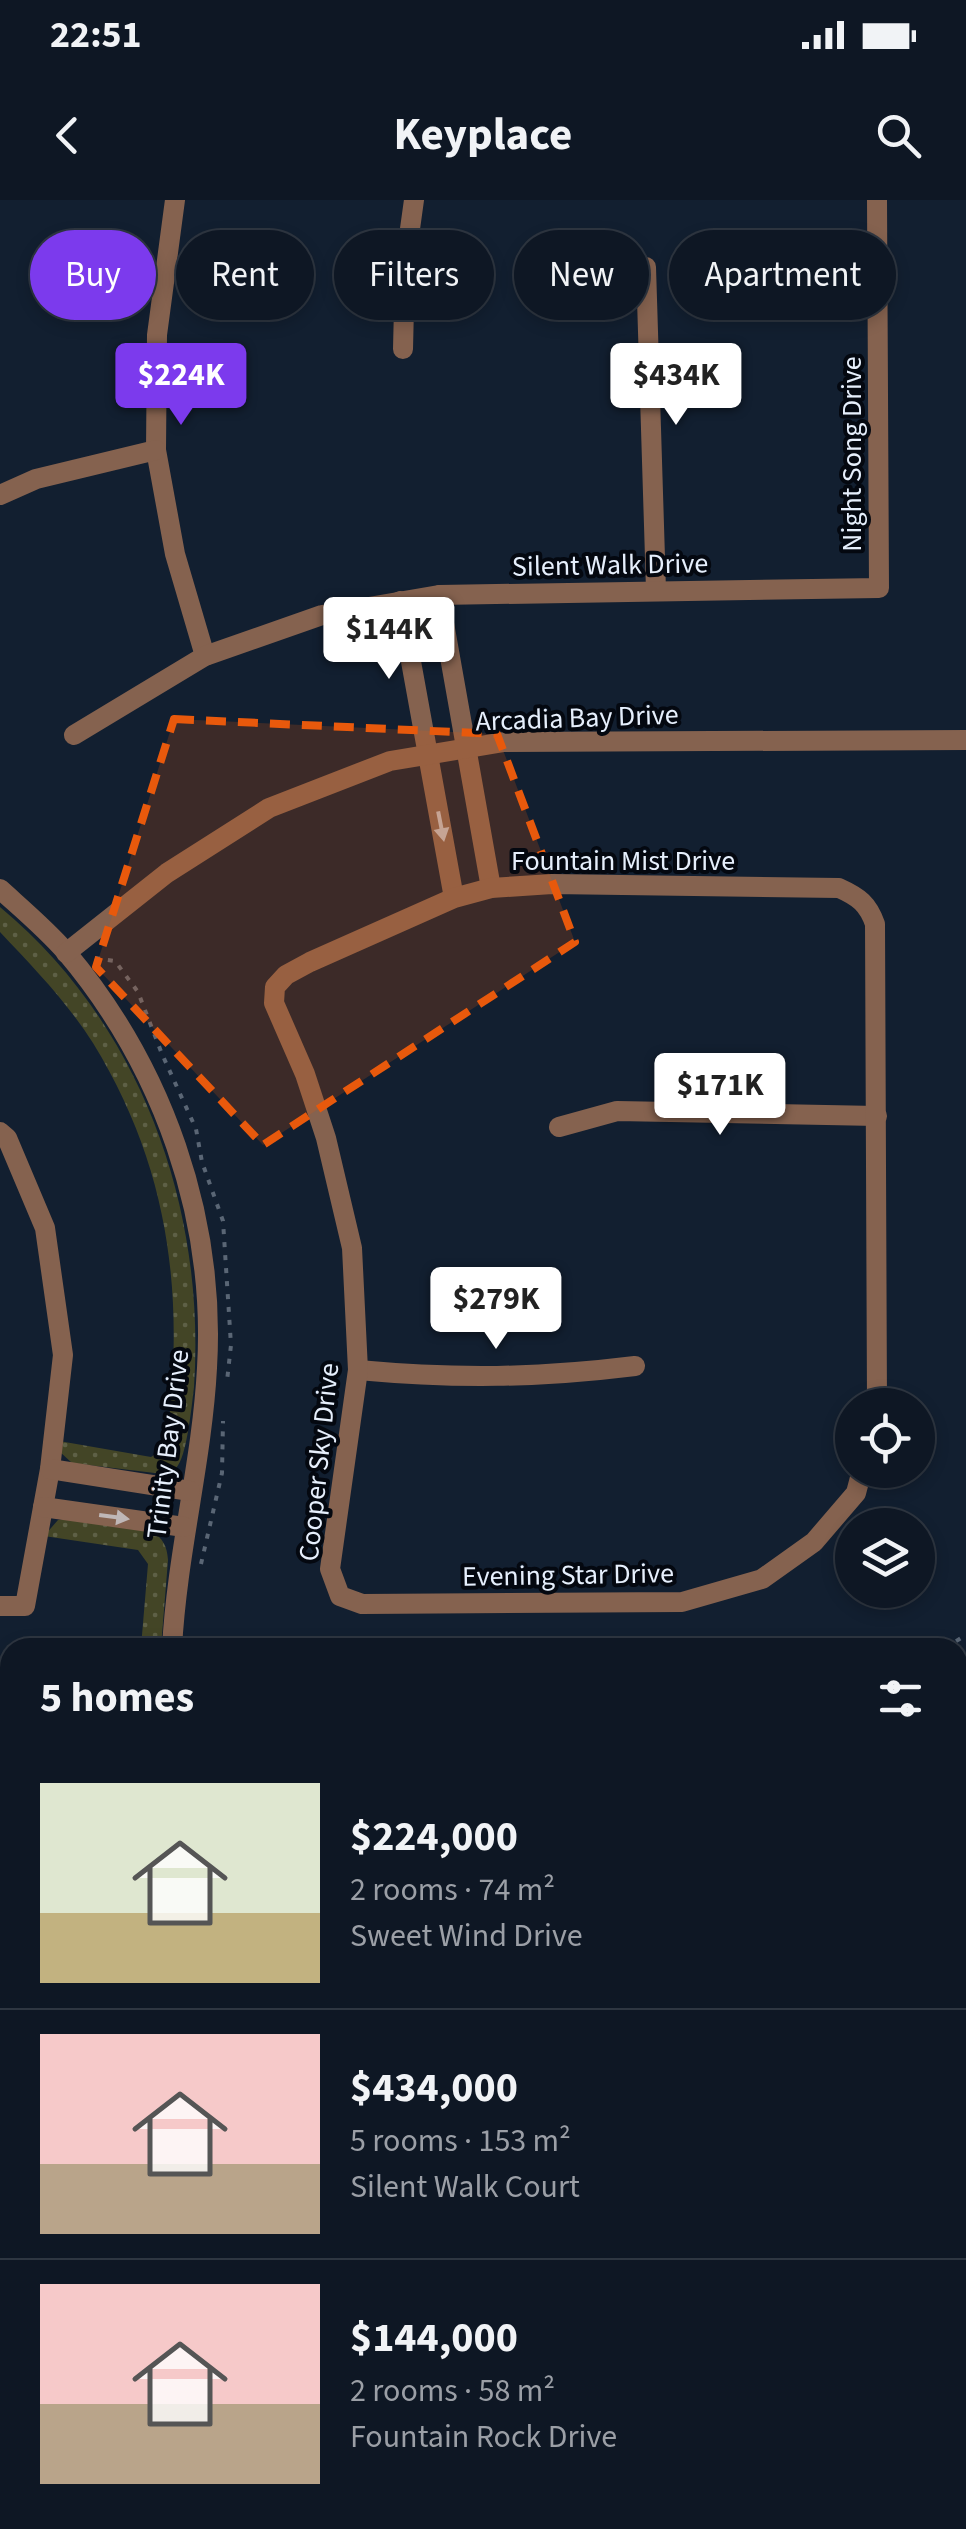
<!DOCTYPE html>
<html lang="en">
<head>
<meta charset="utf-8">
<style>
	:root { --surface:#0e1724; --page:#1c2431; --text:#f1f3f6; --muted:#9b9fa6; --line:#2e3641; --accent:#7c3aed }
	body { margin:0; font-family:"Source Sans 3",sans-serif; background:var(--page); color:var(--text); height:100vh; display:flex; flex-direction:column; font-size:38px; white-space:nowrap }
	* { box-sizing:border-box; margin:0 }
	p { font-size:32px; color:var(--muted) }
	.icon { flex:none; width:55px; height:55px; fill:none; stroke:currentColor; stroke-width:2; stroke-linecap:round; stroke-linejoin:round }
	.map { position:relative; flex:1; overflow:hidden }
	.drawer { position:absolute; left:0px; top:1438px; width:968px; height:892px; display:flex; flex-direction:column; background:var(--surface); border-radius:30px 30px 0 0; box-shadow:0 5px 15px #0003,0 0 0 2px var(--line) }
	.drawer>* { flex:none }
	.top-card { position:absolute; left:30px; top:30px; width:908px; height:90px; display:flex; gap:20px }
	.controls { position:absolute; left:835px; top:1188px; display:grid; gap:20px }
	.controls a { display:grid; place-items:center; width:100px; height:100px; border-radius:50%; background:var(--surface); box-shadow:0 5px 15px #0003,0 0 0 2px var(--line); font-size:50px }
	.price { position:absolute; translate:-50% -85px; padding:0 22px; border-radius:10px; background:#fff; color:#222; font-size:32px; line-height:65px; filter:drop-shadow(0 2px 5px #0008) }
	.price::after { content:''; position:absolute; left:50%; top:60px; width:30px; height:22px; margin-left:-15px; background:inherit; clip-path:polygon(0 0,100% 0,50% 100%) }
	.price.active { background:var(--accent); color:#fff }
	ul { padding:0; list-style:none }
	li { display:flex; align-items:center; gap:30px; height:250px; padding:0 40px }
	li+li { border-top:2px solid var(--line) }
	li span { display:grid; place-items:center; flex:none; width:280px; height:200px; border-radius:0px; color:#555 }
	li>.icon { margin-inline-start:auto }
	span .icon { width:120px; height:120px; fill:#fffc; stroke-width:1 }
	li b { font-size:42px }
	h2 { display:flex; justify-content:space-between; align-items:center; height:120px; padding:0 40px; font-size:42px }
	.chip { padding:0 35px; border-radius:45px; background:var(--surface); box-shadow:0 5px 15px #0003,0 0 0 2px var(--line); font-size:35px; line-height:90px }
	.chip.active { background:var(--accent); color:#fff }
	.status { display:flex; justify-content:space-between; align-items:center; height:70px; padding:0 50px; background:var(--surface); direction:ltr }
	.status svg { height:28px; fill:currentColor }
	header { display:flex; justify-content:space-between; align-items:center; height:130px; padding:0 40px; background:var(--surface); font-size:45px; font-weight:700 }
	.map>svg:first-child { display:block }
	.grass { fill:url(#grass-dots) }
	.water { fill:#355671 }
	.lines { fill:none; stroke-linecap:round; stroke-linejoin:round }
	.stream { stroke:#355671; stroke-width:5 }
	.path { stroke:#5a6675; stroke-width:4; stroke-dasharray:5 8; stroke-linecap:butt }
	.minor { stroke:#85624f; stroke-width:20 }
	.oneway { fill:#bfb7b7 }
	.marked { fill:#e8590c; fill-opacity:0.2; stroke:#e8590c; stroke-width:8; stroke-dasharray:20 12; stroke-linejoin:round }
	.labels { text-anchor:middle; stroke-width:8; stroke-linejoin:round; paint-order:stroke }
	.street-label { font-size:28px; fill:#e6effc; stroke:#040810 }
</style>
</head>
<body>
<div class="status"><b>22:51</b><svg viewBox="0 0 49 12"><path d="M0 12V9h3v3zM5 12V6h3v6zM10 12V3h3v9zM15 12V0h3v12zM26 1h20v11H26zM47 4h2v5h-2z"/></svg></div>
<header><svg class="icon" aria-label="back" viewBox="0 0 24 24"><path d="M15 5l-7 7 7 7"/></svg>Keyplace<svg class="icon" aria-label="search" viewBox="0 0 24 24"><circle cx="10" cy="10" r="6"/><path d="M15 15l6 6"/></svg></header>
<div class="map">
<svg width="966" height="2329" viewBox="0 0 966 2329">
	<defs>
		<pattern id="grass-dots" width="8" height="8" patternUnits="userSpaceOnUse" patternTransform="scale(2.5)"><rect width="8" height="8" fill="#434526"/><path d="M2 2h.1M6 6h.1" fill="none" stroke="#5e6046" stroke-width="1.8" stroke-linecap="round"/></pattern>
	</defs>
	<rect width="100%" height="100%" fill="#121f30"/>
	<g class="grass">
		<path d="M0 707C141 824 206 1007 194 1187 192 1203 187 1258 176 1268 175 1269 164 1274 163 1274L72 1263 59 1251V1241L151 1257 166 1247C185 1100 172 972 93 843 67 802 33 767 0 732Z"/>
		<path d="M66 1319 151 1331C163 1338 167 1346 168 1360L161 1447H141L148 1364 138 1350 44 1336 58 1320Z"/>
	</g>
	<polygon class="water" points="0,1545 10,1546 10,1662 0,1662"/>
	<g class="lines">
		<polyline class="stream" points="958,1506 966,1502"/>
		<g class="path">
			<polyline points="95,758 115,761 138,792 162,854 196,929 202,962 223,1021 231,1145 227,1181"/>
			<polyline points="201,1364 222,1273 223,1221"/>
			<polyline points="945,1448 966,1435"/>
			<polyline points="0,1535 10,1536"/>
			<polyline points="958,1601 966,1594"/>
			<polyline points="958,2159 966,2158"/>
			<polyline points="0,2219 10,2199"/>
			<polyline points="0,2319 10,2307"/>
		</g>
		<g class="minor">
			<polyline points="175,0 157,135 156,250 175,354 205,456"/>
			<polyline points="646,67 656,390"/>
			<polyline points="403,149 405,65 414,0"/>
			<polyline points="0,295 36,279 156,250"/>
			<polyline points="439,395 491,688"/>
			<polyline points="400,401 454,698"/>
			<polyline points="74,535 205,456 322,415 439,395 879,388 877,0"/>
			<path d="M0 689C22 709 46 729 66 752 163 867 216 1017 207 1168 202 1262 177 1353 172 1448"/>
			<polyline points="66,753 167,673 269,608 390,561 504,542 966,540"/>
			<polyline points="559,927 617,911 877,916"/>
			<polyline points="0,932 7,938 45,1028 63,1155 50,1269 25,1406 0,1406"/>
			<path d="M358 1170C456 1179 538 1178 635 1166"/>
			<polyline points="50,1269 190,1291"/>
			<path d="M862 1270 856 1293 814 1342 762 1379 682 1402 362 1404 340 1396 330 1369 358 1170 352 1048 326 938 305 874 274 803 275 787 286 775 310 762 454 698 491 688 552 684 839 688C859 697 868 704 875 724L877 1205"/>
			<polyline points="43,1307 184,1327"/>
			<polyline points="0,1805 10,1804"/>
			<polyline points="0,1934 10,1881"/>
			<polyline points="958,2023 966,2022"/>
			<polyline points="0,2080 10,2086"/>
			<polyline points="0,2120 10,2126"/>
			<polyline points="0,2262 10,2245"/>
			<polyline points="214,2320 216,2329"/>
			<polyline points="890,2320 890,2329"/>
			<polyline points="550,2329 637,2320"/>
		</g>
	</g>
	<defs><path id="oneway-solid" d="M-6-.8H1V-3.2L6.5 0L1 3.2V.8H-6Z" transform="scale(2.5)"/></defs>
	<g class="oneway">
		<use href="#oneway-solid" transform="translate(441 626) rotate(79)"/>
		<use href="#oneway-solid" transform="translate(114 1317) rotate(8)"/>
	</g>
	<path class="marked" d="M174 519 497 534 575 742 263 945 96 767Z"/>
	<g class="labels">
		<g class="street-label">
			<text transform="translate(851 254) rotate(-90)" y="10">Night Song Drive</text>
			<text transform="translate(610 364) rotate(-1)" y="10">Silent Walk Drive</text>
			<text transform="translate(577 517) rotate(-2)" y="10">Arcadia Bay Drive</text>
			<text x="623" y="670">Fountain Mist Drive</text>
			<text transform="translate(167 1244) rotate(-83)" y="10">Trinity Bay Drive</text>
			<text transform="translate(318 1262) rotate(-84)" y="10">Cooper Sky Drive</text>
			<text transform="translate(568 1374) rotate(-1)" y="10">Evening Star Drive</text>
		</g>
	</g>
</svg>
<div class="controls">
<a><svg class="icon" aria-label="locate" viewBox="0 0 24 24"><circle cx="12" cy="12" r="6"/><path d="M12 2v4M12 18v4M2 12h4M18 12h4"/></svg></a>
<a><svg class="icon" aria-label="layers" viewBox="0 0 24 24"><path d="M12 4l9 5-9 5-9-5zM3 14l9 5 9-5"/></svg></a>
</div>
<b class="price active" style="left:181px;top:228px">$224K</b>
<b class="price" style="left:676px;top:228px">$434K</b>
<b class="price" style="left:389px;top:482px">$144K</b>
<b class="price" style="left:720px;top:938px">$171K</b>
<b class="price" style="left:496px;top:1152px">$279K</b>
<div class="top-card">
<a class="chip active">Buy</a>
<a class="chip">Rent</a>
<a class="chip">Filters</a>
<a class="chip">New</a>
<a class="chip">Apartment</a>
</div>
<section class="drawer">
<h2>5 homes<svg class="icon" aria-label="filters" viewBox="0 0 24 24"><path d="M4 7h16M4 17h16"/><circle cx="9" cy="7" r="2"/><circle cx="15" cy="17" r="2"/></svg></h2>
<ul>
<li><span style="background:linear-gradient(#dfe7d0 65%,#c2b280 0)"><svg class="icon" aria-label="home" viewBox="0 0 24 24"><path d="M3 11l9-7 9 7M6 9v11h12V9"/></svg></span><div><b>$224,000</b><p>2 rooms · 74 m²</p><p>Sweet Wind Drive</p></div></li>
<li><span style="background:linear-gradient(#f6c9c9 65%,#b9a48a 0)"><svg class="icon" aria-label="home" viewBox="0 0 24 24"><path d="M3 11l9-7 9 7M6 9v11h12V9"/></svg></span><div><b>$434,000</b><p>5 rooms · 153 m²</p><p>Silent Walk Court</p></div></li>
<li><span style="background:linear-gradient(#f6c9c9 60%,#b9a48a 0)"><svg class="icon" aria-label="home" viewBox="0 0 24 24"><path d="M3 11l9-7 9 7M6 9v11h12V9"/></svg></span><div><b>$144,000</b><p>2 rooms · 58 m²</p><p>Fountain Rock Drive</p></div></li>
</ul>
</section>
</div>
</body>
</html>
